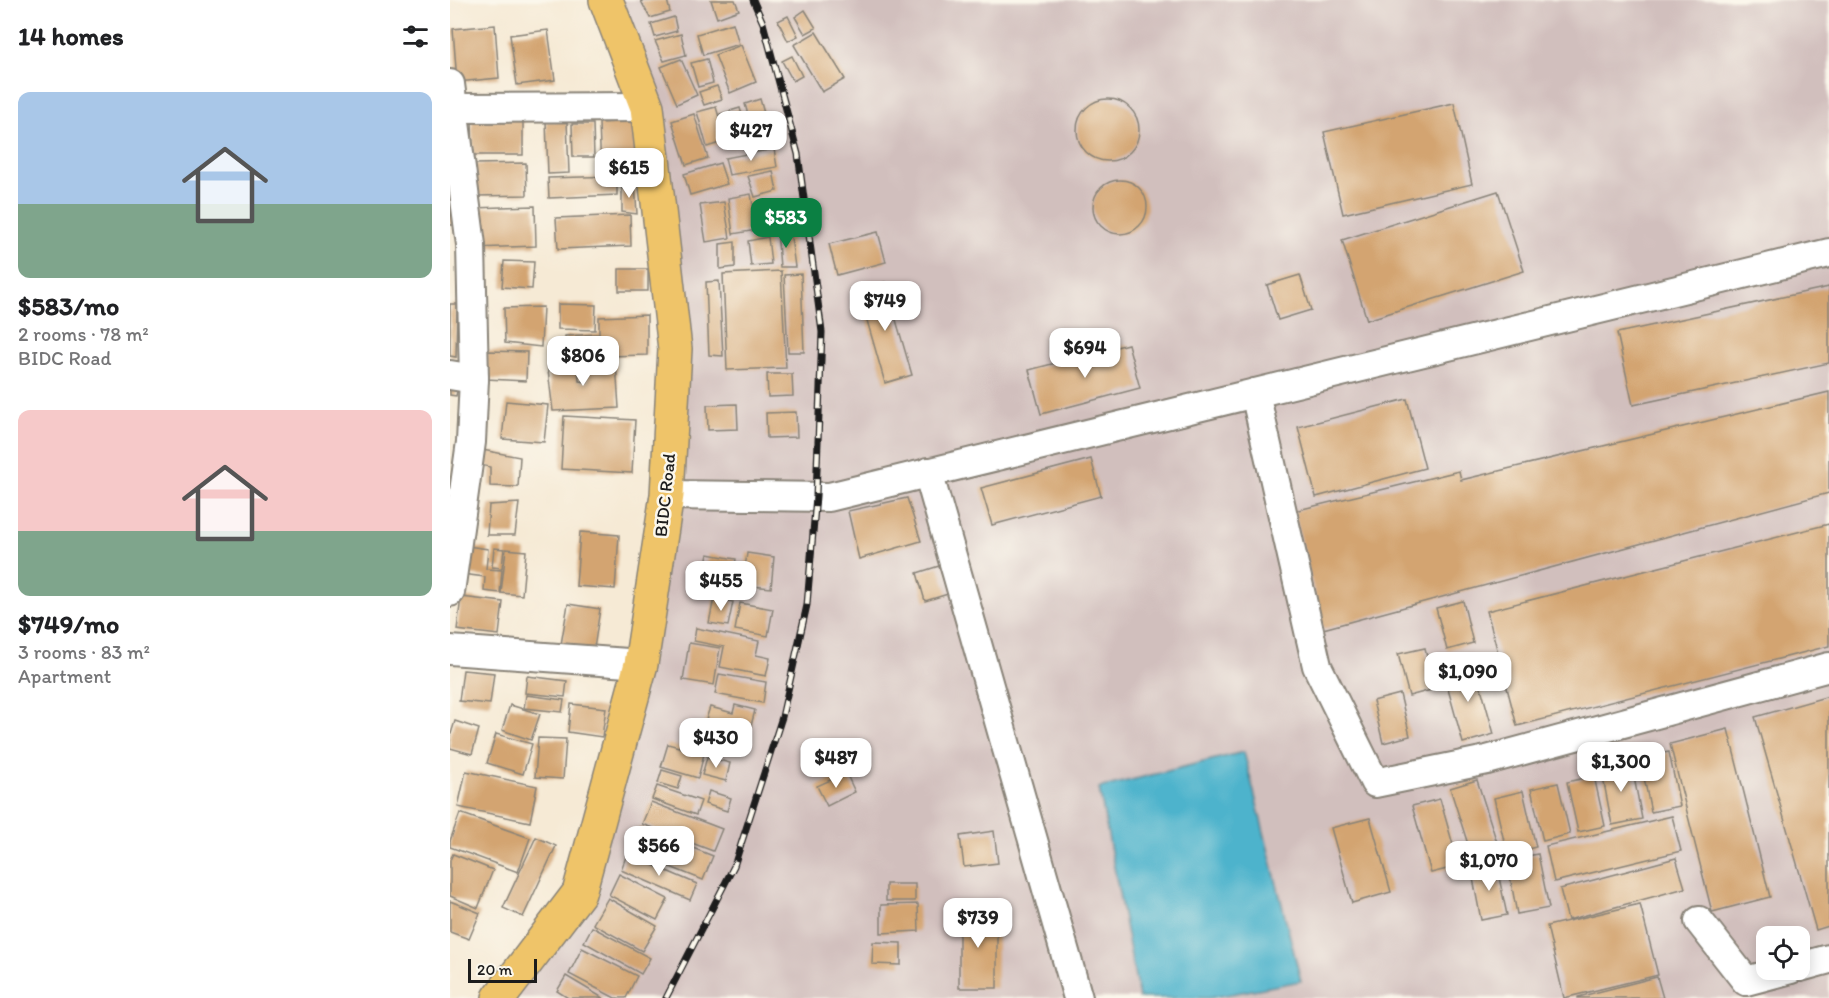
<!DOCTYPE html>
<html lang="en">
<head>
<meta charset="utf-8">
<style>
	:root { --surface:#fff; --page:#f2f2f2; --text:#202124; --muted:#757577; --accent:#0b8043 }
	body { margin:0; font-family:Itim,sans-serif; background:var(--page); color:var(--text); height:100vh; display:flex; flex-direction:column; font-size:22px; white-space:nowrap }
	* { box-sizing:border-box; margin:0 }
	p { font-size:20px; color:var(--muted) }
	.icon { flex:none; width:33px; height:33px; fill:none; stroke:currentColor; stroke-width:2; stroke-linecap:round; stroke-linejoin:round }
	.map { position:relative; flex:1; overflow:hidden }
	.sheet { display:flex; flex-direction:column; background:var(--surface); width:450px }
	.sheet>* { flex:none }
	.controls { position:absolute; left:1306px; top:926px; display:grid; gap:12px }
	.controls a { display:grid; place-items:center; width:54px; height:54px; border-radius:12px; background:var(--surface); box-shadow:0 3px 15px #0003; font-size:30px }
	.scale { position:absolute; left:18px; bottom:15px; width:69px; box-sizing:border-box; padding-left:6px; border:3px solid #1c1c1c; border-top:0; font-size:16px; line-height:21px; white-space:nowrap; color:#1c1c1c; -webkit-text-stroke:4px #fbf7ec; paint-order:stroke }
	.price { position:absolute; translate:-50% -51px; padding:0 14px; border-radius:12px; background:#fff; color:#222; font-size:20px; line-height:39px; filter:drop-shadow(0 2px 3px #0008) }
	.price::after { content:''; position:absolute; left:50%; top:36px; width:18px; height:14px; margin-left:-9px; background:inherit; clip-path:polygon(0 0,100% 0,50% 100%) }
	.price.active { background:var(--accent); color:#fff }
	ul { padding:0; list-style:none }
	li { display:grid; align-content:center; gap:12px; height:318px; padding:0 18px }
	li span { display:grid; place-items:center; height:186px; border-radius:12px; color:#555 }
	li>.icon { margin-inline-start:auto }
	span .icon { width:108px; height:108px; fill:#fffc; stroke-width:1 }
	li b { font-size:26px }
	h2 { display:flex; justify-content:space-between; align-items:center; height:72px; padding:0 18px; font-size:26px }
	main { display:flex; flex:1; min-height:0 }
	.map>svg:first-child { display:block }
	.industrial { fill:#d1bfbd; fill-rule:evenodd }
	.water { fill:#4db3cc; stroke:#346874; stroke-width:1.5 }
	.building { fill:#d3a471 }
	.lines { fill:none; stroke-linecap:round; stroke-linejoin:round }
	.minor-casing { stroke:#898378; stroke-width:32 }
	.major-casing { stroke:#898378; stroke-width:36 }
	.minor { stroke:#fff; stroke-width:28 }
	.major { stroke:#efc469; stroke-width:33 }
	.rail-casing { stroke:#1c1c1c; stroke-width:7 }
	.rail { stroke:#fbf7ec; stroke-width:4.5; stroke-dasharray:14; stroke-linecap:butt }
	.labels { text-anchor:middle; stroke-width:5; stroke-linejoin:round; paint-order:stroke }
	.street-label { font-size:18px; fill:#1c1c1c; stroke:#fbf7ec }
</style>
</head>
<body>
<main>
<section class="sheet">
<h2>14 homes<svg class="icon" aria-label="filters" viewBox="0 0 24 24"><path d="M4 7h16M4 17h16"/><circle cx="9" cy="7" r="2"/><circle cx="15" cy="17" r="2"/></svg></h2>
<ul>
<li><span style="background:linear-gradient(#a9c7e8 60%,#7fa58c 0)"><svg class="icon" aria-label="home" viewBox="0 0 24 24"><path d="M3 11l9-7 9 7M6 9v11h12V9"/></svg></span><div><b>$583/mo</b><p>2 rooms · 78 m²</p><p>BIDC Road</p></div></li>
<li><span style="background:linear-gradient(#f6c9c9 65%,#7fa58c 0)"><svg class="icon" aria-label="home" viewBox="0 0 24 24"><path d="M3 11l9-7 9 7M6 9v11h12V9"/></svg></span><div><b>$749/mo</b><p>3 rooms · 83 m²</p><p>Apartment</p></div></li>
</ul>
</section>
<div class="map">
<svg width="1379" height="998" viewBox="0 0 1379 998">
	<rect width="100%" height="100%" fill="#fbf7ec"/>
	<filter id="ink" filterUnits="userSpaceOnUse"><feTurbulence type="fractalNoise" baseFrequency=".0167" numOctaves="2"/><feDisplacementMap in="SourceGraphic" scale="12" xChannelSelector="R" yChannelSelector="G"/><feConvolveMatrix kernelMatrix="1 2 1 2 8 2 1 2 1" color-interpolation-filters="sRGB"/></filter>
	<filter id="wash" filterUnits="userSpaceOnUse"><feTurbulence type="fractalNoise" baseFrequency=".008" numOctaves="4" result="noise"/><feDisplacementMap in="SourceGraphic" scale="24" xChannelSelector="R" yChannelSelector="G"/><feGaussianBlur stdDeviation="1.35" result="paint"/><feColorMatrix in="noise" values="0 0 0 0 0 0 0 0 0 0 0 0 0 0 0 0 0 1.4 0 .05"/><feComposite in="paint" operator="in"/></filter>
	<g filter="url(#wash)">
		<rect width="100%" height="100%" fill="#f6ead5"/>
		<path class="industrial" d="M155 0H1379V998H45L129 893 191 664 225 349 197 107ZM1317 936H1350V969H1317Z"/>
		<polygon class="water" points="794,752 851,981 760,998 689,998 649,788"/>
		<g id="blocks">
			<g class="building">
				<polygon points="217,0 220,12 200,18 191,1"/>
				<polygon points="261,0 285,0 289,10 267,18"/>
				<polygon points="355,10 366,28 355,34 345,17"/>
				<polygon points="338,16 348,36 338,41 328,21"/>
				<polygon points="224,17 227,31 205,37 201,24"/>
				<polygon points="283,23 289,44 253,55 247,34"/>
				<polygon points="45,25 49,78 7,82 3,29"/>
				<polygon points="98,30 105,80 67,85 60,35"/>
				<polygon points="366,32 395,79 372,92 344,45"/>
				<polygon points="231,34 236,55 214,61 205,41"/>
				<polygon points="291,45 306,82 280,93 265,55"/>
				<polygon points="342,56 352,76 343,81 332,61"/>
				<polygon points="231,59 247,95 227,104 211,67"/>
				<polygon points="257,59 263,83 248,87 241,63"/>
				<polygon points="267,86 272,99 254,105 249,92"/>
				<polygon points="310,99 320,135 305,140 295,104"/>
				<circle cx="658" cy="130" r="31"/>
				<polygon points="1004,103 1022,184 893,214 874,132"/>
				<polygon points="266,107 276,141 257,147 247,112"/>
				<polygon points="290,108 300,142 280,147 270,114"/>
				<polygon points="244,114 258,158 236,165 222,121"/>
				<polygon points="22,119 73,119 73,155 23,155"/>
				<polygon points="96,121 117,121 119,173 98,174"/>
				<polygon points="185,121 187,170 151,171 149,123"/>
				<polygon points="122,124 143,124 144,157 123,157"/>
				<polygon points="324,149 327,167 279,175 275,158"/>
				<polygon points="76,163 77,195 25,196 24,164"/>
				<polygon points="270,163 277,184 240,195 234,174"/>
				<polygon points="323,171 327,191 305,197 298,176"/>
				<polygon points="167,176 167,195 99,198 98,178"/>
				<circle cx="670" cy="207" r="27"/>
				<polygon points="185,184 187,214 172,212 172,185"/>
				<polygon points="1048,191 1074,271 917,320 892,240"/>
				<polygon points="301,194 307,230 283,234 278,198"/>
				<polygon points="274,202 280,238 256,242 250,205"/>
				<polygon points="85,206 86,246 24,248 23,208"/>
				<rect x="0" y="209" width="7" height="16"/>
				<polygon points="180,215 181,246 108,249 106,218"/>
				<polygon points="327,230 340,230 345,267 330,267"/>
				<polygon points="428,232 436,262 387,275 379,244"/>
				<polygon points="318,237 321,264 301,266 298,241"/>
				<polygon points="285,242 285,267 270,269 270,244"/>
				<polygon points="54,261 84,262 82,289 52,287"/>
				<rect x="169" y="269" width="29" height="22"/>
				<polygon points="331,271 336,368 277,370 273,274"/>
				<polygon points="351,274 354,352 338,352 334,275"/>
				<polygon points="850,275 861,310 828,320 817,285"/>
				<polygon points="269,281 273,356 259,355 256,282"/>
				<polygon points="435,282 462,375 435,383 408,289"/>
				<polygon points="1379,287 1379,363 1183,405 1167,333"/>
				<polygon points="0,304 7,304 6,357 0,356"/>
				<polygon points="108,304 146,305 145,330 108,329"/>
				<polygon points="93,307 91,347 55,343 54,308"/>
				<polygon points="197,315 197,355 115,357 115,336 149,334 149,317"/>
				<polygon points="678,344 690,388 591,414 579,370"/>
				<polygon points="37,351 77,352 76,381 36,379"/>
				<polygon points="97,362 128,363 129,381 137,382 139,362 166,363 169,408 103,411"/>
				<polygon points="317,374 342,374 343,396 318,397"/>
				<polygon points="0,385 8,386 6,396 0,395"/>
				<polygon points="1379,392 1379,493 873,629 844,511 1009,471 1011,480"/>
				<polygon points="957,399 975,468 866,497 848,427"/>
				<polygon points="56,401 98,405 94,442 52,439"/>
				<polygon points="287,404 288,429 258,430 257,405"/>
				<polygon points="346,412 347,437 317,438 316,413"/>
				<polygon points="114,416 185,420 182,473 111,469"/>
				<polygon points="27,449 70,457 68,487 40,486 40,467 25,464"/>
				<polygon points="641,459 651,496 542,525 531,488"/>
				<polygon points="457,498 471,541 409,559 398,511"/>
				<polygon points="69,503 65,535 37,535 39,505"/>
				<polygon points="1379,524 1379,646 1067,726 1037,611"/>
				<polygon points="130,532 169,535 165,589 126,586"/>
				<polygon points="17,546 38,549 36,569 52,570 50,593 34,591 35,577 12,574"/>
				<polygon points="44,548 54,549 52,568 42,567"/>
				<polygon points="56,549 76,551 72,595 51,593"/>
				<polygon points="297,553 324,557 321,588 293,585"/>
				<polygon points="258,554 286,559 279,595 251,590"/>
				<polygon points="489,566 498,594 475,601 467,573"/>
				<polygon points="11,597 53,602 49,635 7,630"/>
				<polygon points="264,598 283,602 278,626 259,623"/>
				<polygon points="1013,601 1023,643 997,650 986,608"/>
				<polygon points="290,603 323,609 318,636 285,630"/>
				<polygon points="118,604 150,609 143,655 110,650"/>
				<polygon points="246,628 309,641 306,655 320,658 316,676 270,667 274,647 244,641"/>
				<polygon points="239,643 270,648 264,685 233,680"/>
				<polygon points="975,648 985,689 959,696 948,654"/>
				<polygon points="1024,663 1044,734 1013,743 993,671"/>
				<polygon points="13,670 44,673 40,704 9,701"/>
				<polygon points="269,674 316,682 313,703 265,694"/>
				<polygon points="77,676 117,681 115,697 75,693"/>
				<polygon points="950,694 960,736 933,743 923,701"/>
				<polygon points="76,695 114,700 112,712 74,708"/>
				<polygon points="1379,696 1379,926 1366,930 1305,717"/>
				<polygon points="121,704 156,708 152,737 118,732"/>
				<polygon points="60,705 90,714 81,740 52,730"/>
				<polygon points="285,705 305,710 299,734 276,729 269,748 249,741 260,707 283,713"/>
				<polygon points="5,721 29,729 22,754 0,748 0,737"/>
				<polygon points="1278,729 1320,897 1262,912 1220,744"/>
				<polygon points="46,734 82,744 73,774 37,763"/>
				<polygon points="88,738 116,739 113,779 85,777"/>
				<polygon points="218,744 254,754 248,778 211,767"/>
				<polygon points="1219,752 1230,806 1201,812 1190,758"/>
				<polygon points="257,757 280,763 276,781 252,775"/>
				<polygon points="1181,761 1192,819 1162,825 1151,767"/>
				<polygon points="212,770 232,776 228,789 208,783"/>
				<polygon points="16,771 87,786 80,822 8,807"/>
				<polygon points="396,773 405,792 377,806 367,786"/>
				<polygon points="1144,776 1155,826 1128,832 1117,782"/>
				<polygon points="1027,780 1050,852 1023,860 1000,788"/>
				<polygon points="1108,783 1120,834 1093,841 1081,789"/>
				<polygon points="207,786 251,801 246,815 202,799"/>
				<polygon points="259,791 281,798 277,811 255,804"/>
				<polygon points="1073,791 1086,847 1057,854 1044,798"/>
				<polygon points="990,799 1009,866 981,873 962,806"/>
				<polygon points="201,802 272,829 263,851 192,824"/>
				<polygon points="10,813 80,838 68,872 0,847 0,841"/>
				<polygon points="1222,816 1231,851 1104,882 1096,846"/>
				<polygon points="920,818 941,892 902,903 881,828"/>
				<polygon points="190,827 263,856 253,880 180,851"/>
				<polygon points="544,831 548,863 514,867 510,836"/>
				<polygon points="86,837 106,846 73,917 53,908"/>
				<polygon points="3,854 43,870 28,908 0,896 0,860"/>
				<polygon points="177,854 247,884 240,900 171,870"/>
				<polygon points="1088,854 1099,908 1067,914 1057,860"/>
				<polygon points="1226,858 1235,888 1118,920 1110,889"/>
				<polygon points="1046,863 1057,915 1031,920 1021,868"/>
				<polygon points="169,874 218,899 207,920 159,895"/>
				<rect x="436" y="884" width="29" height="17"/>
				<polygon points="158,898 207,926 192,951 143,924"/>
				<polygon points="0,901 30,913 19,939 0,932"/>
				<polygon points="468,904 469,931 431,933 431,905"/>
				<polygon points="1190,904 1208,975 1114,998 1097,926"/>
				<rect x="509" y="910" width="38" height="78"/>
				<polygon points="142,927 200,958 191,974 134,942"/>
				<polygon points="423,942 451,943 451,965 422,964"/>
				<polygon points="132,948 187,976 176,998 165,998 119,974"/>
				<polygon points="116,976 153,998 118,998 107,991"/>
				<polygon points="1207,977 1213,998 1128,998 1128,997"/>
			</g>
		</g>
	</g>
	<g filter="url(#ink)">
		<use href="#blocks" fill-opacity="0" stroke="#898378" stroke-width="1.5"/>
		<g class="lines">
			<defs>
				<g id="minor">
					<polyline points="0,84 21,245 24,379 21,442 0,592"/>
					<polyline points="3,108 197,107"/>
					<polyline points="0,375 24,379"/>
					<polyline points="805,393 867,666 925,783 1037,760 1379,667"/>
					<polyline points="478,472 628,998"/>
					<polyline points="217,495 379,497 1379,253"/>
					<polyline points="0,650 191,664"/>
					<polyline points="1249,921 1296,981 1341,969"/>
					<polyline points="1350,967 1379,959"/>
				</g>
				<polyline id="major" points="49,998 129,893 191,664 217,495 225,349 197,107 156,0"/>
			</defs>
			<use href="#minor" class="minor-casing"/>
			<use href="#major" class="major-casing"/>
			<use href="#minor" class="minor"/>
			<use href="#major" class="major"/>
			<defs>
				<polyline id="rail" points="216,998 284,866 332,717 357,605 366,496 372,332 348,154 313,23 303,0"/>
			</defs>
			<use href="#rail" class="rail-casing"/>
			<use href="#rail" class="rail"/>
		</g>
	</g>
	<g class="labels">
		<g class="street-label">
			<text transform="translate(215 495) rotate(-84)" y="6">BIDC Road</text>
		</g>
	</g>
</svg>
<div class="controls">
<a><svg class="icon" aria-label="locate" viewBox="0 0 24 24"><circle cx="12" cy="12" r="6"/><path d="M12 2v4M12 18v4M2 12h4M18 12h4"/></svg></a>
</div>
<div class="scale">20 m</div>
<b class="price" style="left:301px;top:162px">$427</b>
<b class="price" style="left:179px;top:199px">$615</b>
<b class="price active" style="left:336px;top:249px">$583</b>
<b class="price" style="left:435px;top:332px">$749</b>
<b class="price" style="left:635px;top:379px">$694</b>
<b class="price" style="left:133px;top:387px">$806</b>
<b class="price" style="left:271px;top:612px">$455</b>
<b class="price" style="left:1018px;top:703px">$1,090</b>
<b class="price" style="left:266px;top:769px">$430</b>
<b class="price" style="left:386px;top:789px">$487</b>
<b class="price" style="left:1171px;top:793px">$1,300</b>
<b class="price" style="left:209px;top:877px">$566</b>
<b class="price" style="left:1039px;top:892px">$1,070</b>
<b class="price" style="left:528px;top:949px">$739</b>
</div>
</main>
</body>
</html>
